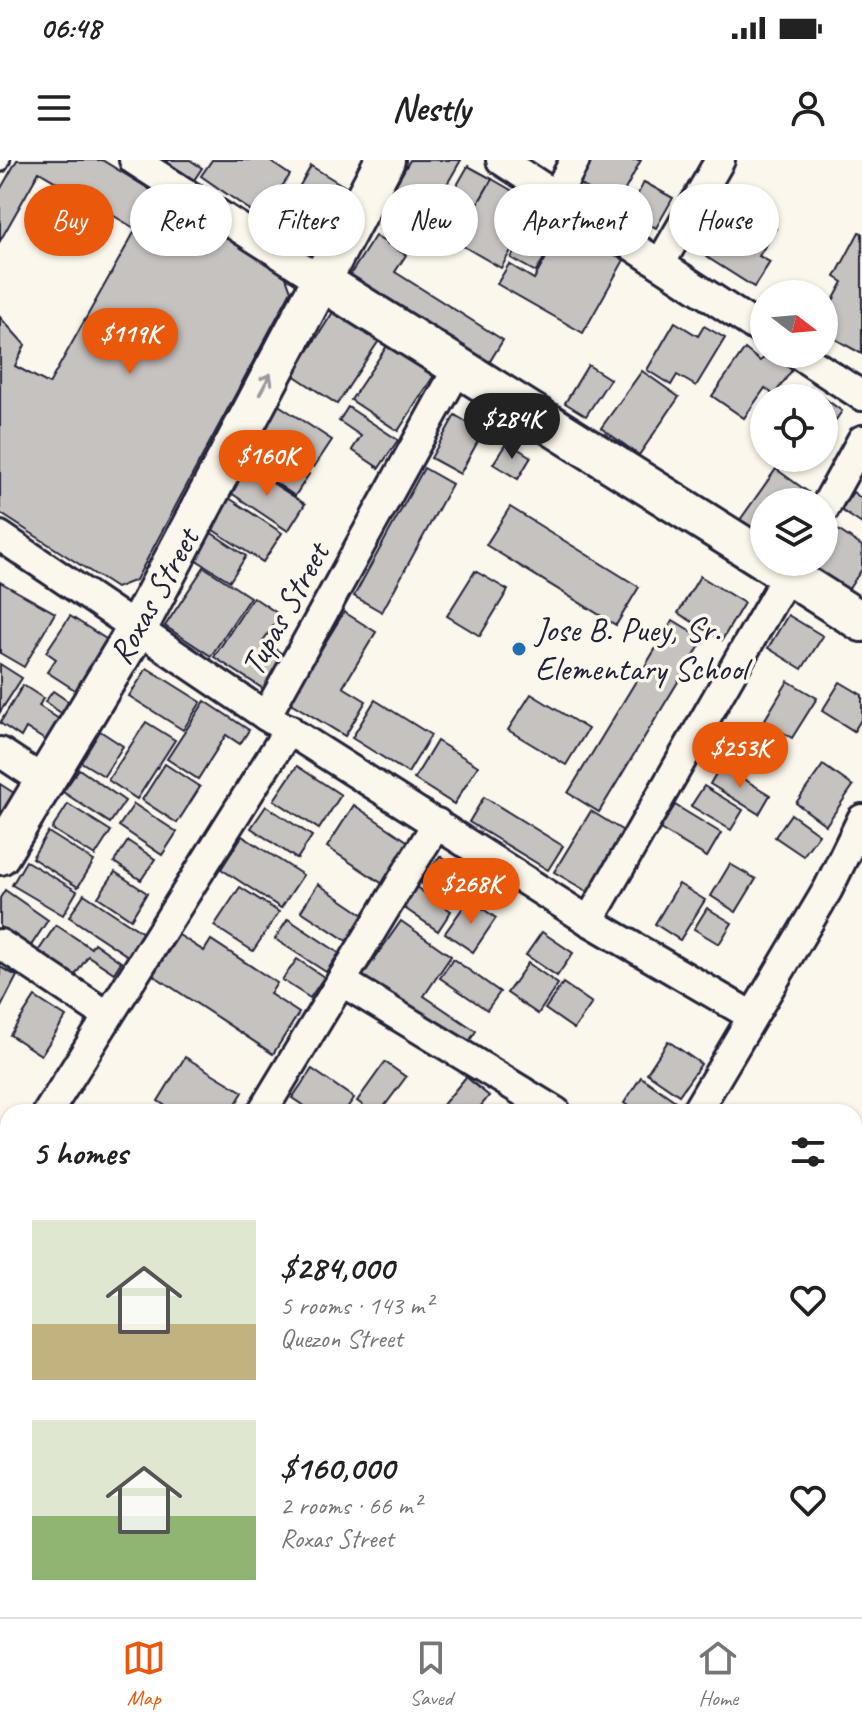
<!DOCTYPE html>
<html lang="en">
<head>
<meta charset="utf-8">
<style>
	:root { --surface:#fff; --page:#f2f2f2; --text:#222; --muted:#767676; --line:#e0e0e0; --accent:#ea580c }
	body { margin:0; font-family:Caveat,sans-serif; background:var(--page); color:var(--text); height:100vh; display:flex; flex-direction:column; font-size:30px; white-space:nowrap }
	* { box-sizing:border-box; margin:0 }
	p { font-size:26px; color:var(--muted) }
	.icon { flex:none; width:44px; height:44px; fill:none; stroke:currentColor; stroke-width:2; stroke-linecap:round; stroke-linejoin:round }
	.map { position:relative; flex:1; overflow:hidden }
	.drawer { position:absolute; left:0px; top:944px; width:862px; height:514px; display:flex; flex-direction:column; background:var(--surface); border-radius:24px 24px 0 0; box-shadow:0 2px 6px #0004 }
	.drawer>* { flex:none }
	.top-card { position:absolute; left:24px; top:24px; width:814px; height:72px; display:flex; gap:16px }
	.needle { width:52px; rotate:106deg }
	.controls { position:absolute; left:750px; top:120px; display:grid; gap:16px }
	.controls a { display:grid; place-items:center; width:88px; height:88px; border-radius:50%; background:var(--surface); box-shadow:0 2px 6px #0004; font-size:40px }
	.price { position:absolute; translate:-50% -68px; padding:0 18px; border-radius:28px; background:var(--accent); color:#fff; font-size:26px; line-height:52px; filter:drop-shadow(0 2px 4px #0008) }
	.price::after { content:''; position:absolute; left:50%; top:48px; width:24px; height:18px; margin-left:-12px; background:inherit; clip-path:polygon(0 0,100% 0,50% 100%) }
	.price.selected { background:#222; color:#fff }
	ul { padding:0; list-style:none }
	li { display:flex; align-items:center; gap:24px; height:200px; padding:0 32px }
	li span { display:grid; place-items:center; flex:none; width:224px; height:160px; border-radius:0px; color:#555 }
	li>.icon { margin-inline-start:auto }
	span .icon { width:96px; height:96px; fill:#fffc; stroke-width:1 }
	li b { font-size:34px }
	h2 { display:flex; justify-content:space-between; align-items:center; height:96px; padding:0 32px; font-size:34px }
	.pill { padding:0 28px; border-radius:36px; background:var(--surface); box-shadow:0 2px 6px #0004; font-size:28px; line-height:72px }
	.pill.selected { background:var(--accent); color:#fff }
	.status { display:flex; justify-content:space-between; align-items:center; height:56px; padding:0 40px; background:var(--surface); direction:ltr }
	.status svg { height:22px; fill:currentColor }
	header { display:flex; justify-content:space-between; align-items:center; height:104px; padding:0 32px; background:var(--surface); font-size:36px; font-weight:600 }
	.tab-bar { display:flex; justify-content:space-around; align-items:center; height:112px; border-top:2px solid var(--line); background:var(--surface); font-size:22px; color:var(--muted) }
	.tab-bar a { display:grid; justify-items:center; gap:4px }
	.tab-bar .selected { color:var(--accent) }
	.map>svg:first-child { display:block }
	.building { fill:#c6c2c0; stroke:#22223b; stroke-width:2 }
	.lines { fill:none; stroke-linecap:round; stroke-linejoin:round }
	.lane-casing { stroke:#22223b; stroke-width:20 }
	.street-casing { stroke:#22223b; stroke-width:34 }
	.secondary-casing { stroke:#22223b; stroke-width:44 }
	.lane { stroke:#fbf7ec; stroke-width:14 }
	.street { stroke:#fbf7ec; stroke-width:28 }
	.secondary { stroke:#fbf7ec; stroke-width:38 }
	.oneway { stroke:#99979c }
	.poi-dot { fill:#1f6fb2; stroke:#fbf7ec; stroke-width:3 }
	.labels { text-anchor:middle; stroke-width:7; stroke-linejoin:round; paint-order:stroke }
	.street-label { font-size:34px; fill:#22223b; stroke:#fbf7ec }
	.poi-label { font-size:34px; fill:#22223b; stroke:#fbf7ec; text-anchor:start }
</style>
</head>
<body>
<div class="status"><b>06:48</b><svg viewBox="0 0 49 12"><path d="M0 12V9h3v3zM5 12V6h3v6zM10 12V3h3v9zM15 12V0h3v12zM26 1h20v11H26zM47 4h2v5h-2z"/></svg></div>
<header><svg class="icon" aria-label="menu" viewBox="0 0 24 24"><path d="M4 6h16M4 12h16M4 18h16"/></svg>Nestly<svg class="icon" aria-label="person" viewBox="0 0 24 24"><circle cx="12" cy="8" r="4"/><path d="M4 21q1-7 8-7t8 7"/></svg></header>
<div class="map">
<svg width="862" height="1457" viewBox="0 0 862 1457">
	<rect width="100%" height="100%" fill="#fbf7ec"/>
	<filter id="ink" filterUnits="userSpaceOnUse"><feTurbulence type="fractalNoise" baseFrequency=".0125" numOctaves="2"/><feDisplacementMap in="SourceGraphic" scale="16" xChannelSelector="R" yChannelSelector="G"/><feConvolveMatrix kernelMatrix="1 2 1 2 8 2 1 2 1" color-interpolation-filters="sRGB"/></filter>
	<g filter="url(#ink)">
		<g class="building">
			<polygon points="17,0 102,0 284,112 291,131 136,420 116,428 0,353 0,157 25,185 15,206 49,224 136,69 39,12 0,81 0,30"/>
			<polygon points="164,0 190,0 202,8 194,20"/>
			<polygon points="212,0 268,0 290,15 260,57 201,16"/>
			<polygon points="410,0 461,0 420,71 382,49"/>
			<polygon points="589,0 641,0 617,45 577,23"/>
			<polygon points="311,6 344,26 311,85 277,66"/>
			<polygon points="468,6 492,19 468,61 444,48"/>
			<polygon points="492,19 537,45 501,108 456,82"/>
			<polygon points="644,22 673,38 656,68 628,53"/>
			<polygon points="737,44 776,68 759,96 770,102 754,127 705,96"/>
			<polygon points="538,51 563,65 536,112 511,98"/>
			<polygon points="564,66 624,100 583,173 497,124 509,104 534,119"/>
			<polygon points="859,72 862,73 862,194 824,173 824,157 843,122 835,117"/>
			<polygon points="375,76 406,95 395,112 503,180 487,206 348,118"/>
			<polygon points="335,149 380,179 337,244 293,215"/>
			<polygon points="675,162 698,176 704,166 725,178 696,226 677,215 671,225 647,210"/>
			<polygon points="389,183 435,214 398,271 351,240"/>
			<polygon points="745,189 760,201 769,194 792,210 774,235 765,228 744,258 712,236"/>
			<polygon points="588,205 610,219 586,256 565,243"/>
			<polygon points="642,211 679,237 639,295 601,268"/>
			<polygon points="810,228 842,251 824,277 824,238 803,238"/>
			<polygon points="277,244 332,280 314,307 260,271"/>
			<polygon points="348,247 398,280 379,308 352,290 361,276 339,261"/>
			<polygon points="455,255 483,272 460,314 431,298"/>
			<polygon points="258,281 309,314 295,336 245,302"/>
			<polygon points="507,282 531,297 518,319 493,304"/>
			<polygon points="245,305 305,344 288,371 228,331"/>
			<polygon points="424,308 452,324 382,452 354,436"/>
			<polygon points="776,309 808,332 801,342 764,342 764,387 735,367"/>
			<polygon points="853,332 862,339 862,364 841,350"/>
			<polygon points="229,338 282,373 263,402 210,368"/>
			<polygon points="510,347 639,427 616,465 486,385"/>
			<polygon points="835,368 862,386 862,409 846,433 809,408 813,402 824,402 824,385"/>
			<polygon points="210,372 246,396 230,421 193,398"/>
			<polygon points="204,407 250,437 211,496 165,466"/>
			<polygon points="475,411 508,430 480,476 447,456"/>
			<polygon points="700,416 744,443 722,480 678,453"/>
			<polygon points="0,422 55,453 24,507 0,493"/>
			<polygon points="253,437 280,455 263,481 287,497 265,530 214,497"/>
			<polygon points="344,452 376,472 343,527 366,541 345,576 289,542"/>
			<polygon points="788,455 823,476 802,509 768,488"/>
			<polygon points="70,456 117,486 78,532 47,512 56,499 46,492"/>
			<polygon points="673,460 704,479 599,652 568,633"/>
			<polygon points="0,504 22,518 0,552"/>
			<polygon points="147,508 201,542 183,570 129,536"/>
			<polygon points="788,521 817,538 792,578 764,561"/>
			<polygon points="840,522 862,535 862,558 854,571 822,551"/>
			<polygon points="23,525 43,538 39,546 62,561 48,582 26,568 21,577 0,563"/>
			<polygon points="53,531 75,546 67,557 45,542"/>
			<polygon points="531,534 588,569 566,605 508,570"/>
			<polygon points="375,540 431,575 408,613 352,578"/>
			<polygon points="205,541 249,570 240,584 226,575 198,619 167,599"/>
			<polygon points="146,562 175,580 137,639 108,620"/>
			<polygon points="100,571 123,586 104,616 81,602"/>
			<polygon points="437,581 478,606 454,644 414,619"/>
			<polygon points="165,604 200,627 177,663 142,640"/>
			<polygon points="721,605 770,635 759,654 710,624"/>
			<polygon points="823,605 853,626 826,665 796,643"/>
			<polygon points="297,606 341,635 319,669 274,640"/>
			<polygon points="79,609 125,641 110,663 63,632"/>
			<polygon points="0,624 14,633 0,655"/>
			<polygon points="704,626 743,650 731,670 691,646"/>
			<polygon points="484,637 563,686 548,710 469,662"/>
			<polygon points="68,644 111,671 95,696 52,669"/>
			<polygon points="134,644 177,672 162,695 119,666"/>
			<polygon points="354,645 410,683 383,724 327,687"/>
			<polygon points="675,645 721,673 707,697 660,669"/>
			<polygon points="266,646 312,676 297,699 251,668"/>
			<polygon points="591,651 625,672 588,732 554,712"/>
			<polygon points="791,654 819,674 803,696 775,677"/>
			<polygon points="48,672 94,701 78,727 32,698"/>
			<polygon points="242,676 303,715 281,748 221,709"/>
			<polygon points="128,681 155,699 141,720 114,702"/>
			<polygon points="440,696 459,709 440,736 421,723"/>
			<polygon points="26,701 77,731 63,755 12,725"/>
			<polygon points="730,704 756,719 736,752 711,736"/>
			<polygon points="115,712 147,733 131,759 98,737"/>
			<polygon points="318,724 364,755 347,781 301,751"/>
			<polygon points="679,724 705,740 680,780 655,764"/>
			<polygon points="240,727 279,752 253,791 214,766"/>
			<polygon points="416,727 451,751 438,771 403,747"/>
			<polygon points="5,730 48,760 30,787 0,767 0,738"/>
			<polygon points="84,734 143,773 128,796 69,757"/>
			<polygon points="469,739 496,758 473,792 445,773"/>
			<polygon points="707,748 732,763 719,784 694,769"/>
			<polygon points="288,759 339,793 326,812 275,779"/>
			<polygon points="401,761 451,796 424,836 476,871 462,892 359,821"/>
			<polygon points="56,765 91,788 94,783 121,802 114,813 88,796 74,817 37,793"/>
			<polygon points="542,772 573,793 557,816 526,795"/>
			<polygon points="179,775 204,791 211,780 277,823 270,834 299,853 273,894 153,815"/>
			<polygon points="297,799 324,817 310,838 282,820"/>
			<polygon points="453,799 500,832 487,850 440,818"/>
			<polygon points="528,803 558,824 538,854 507,833"/>
			<polygon points="0,807 17,816 1,847 0,846"/>
			<polygon points="563,823 592,843 574,869 545,849"/>
			<polygon points="35,837 66,857 41,895 10,875"/>
			<polygon points="668,881 701,904 679,935 647,913"/>
			<polygon points="185,897 243,932 231,952 175,952 158,941"/>
			<polygon points="385,902 406,917 380,952 372,952 357,941"/>
			<polygon points="312,909 354,938 344,952 313,952 292,938"/>
			<polygon points="466,917 489,936 476,952 437,952"/>
			<polygon points="641,917 681,945 676,952 636,952 624,943"/>
			<polygon points="0,1108 8,1114 8,1161 0,1154 4,1147 0,1143"/>
			<polygon points="856,1223 862,1229 862,1247 854,1255"/>
			<polygon points="854,1280 862,1286 862,1304 854,1315"/>
			<polygon points="0,1432 8,1439 8,1450 20,1450 28,1457 0,1457"/>
			<polygon points="437,1450 495,1450 489,1457 431,1457"/>
			<polygon points="686,1450 735,1450 729,1457 680,1457"/>
		</g>
		<g class="lines">
			<defs>
				<polyline id="lane" points="0,4 2,0"/>
				<g id="street">
					<polyline points="134,0 320,120"/>
					<polyline points="501,0 764,172"/>
					<polyline points="556,36 575,0"/>
					<polyline points="660,104 720,0"/>
					<polyline points="798,194 862,236"/>
					<polyline points="824,349 862,280"/>
					<polyline points="0,376 266,556 589,761 752,856"/>
					<polyline points="266,556 458,208"/>
					<polyline points="0,592 47,623"/>
					<polyline points="589,761 795,402"/>
					<polyline points="0,784 108,856"/>
					<polyline points="341,821 556,952"/>
					<polyline points="48,952 289,569"/>
					<polyline points="262,952 437,663"/>
					<polyline points="696,952 828,729 862,659"/>
					<polyline points="0,1026 8,1014"/>
					<polyline points="854,1201 862,1208"/>
					<polyline points="854,1362 862,1353"/>
					<polyline points="0,1372 8,1363"/>
					<polyline points="561,1450 569,1457"/>
					<polyline points="830,1450 837,1457"/>
					<polyline points="770,1457 776,1450"/>
				</g>
				<g id="secondary">
					<polyline points="320,120 764,399"/>
					<polyline points="768,402 862,462"/>
					<polyline points="0,695 138,467 385,0"/>
					<polyline points="0,1228 8,1235"/>
					<polyline points="261,1450 269,1457"/>
				</g>
			</defs>
			<use href="#lane" class="lane-casing"/>
			<use href="#street" class="street-casing"/>
			<use href="#secondary" class="secondary-casing"/>
			<use href="#lane" class="lane"/>
			<use href="#street" class="street"/>
			<use href="#secondary" class="secondary"/>
		</g>
		<defs><path id="oneway-shaft" d="M-6 0H5M1.5-3L5.5 0L1.5 3" fill="none" stroke-width="1.6" stroke-linecap="round" stroke-linejoin="round" transform="scale(2)"/></defs>
		<use class="oneway" href="#oneway-shaft" transform="translate(265 224) rotate(-62)"/>
	</g>
	<circle class="poi-dot" cx="519" cy="489" r="8"/>
	<g class="labels">
		<g class="street-label">
			<text transform="translate(153 436) rotate(-61)" y="12">Roxas Street</text>
			<text transform="translate(284 449) rotate(-61)" y="12">Tupas Street</text>
		</g>
		<g class="poi-label">
			<text x="535" y="481">Jose B. Puey, Sr.<tspan x="535" dy="39">Elementary School</tspan></text>
		</g>
	</g>
</svg>
<div class="controls">
<a><svg class="needle" viewBox="-14 -14 28 28"><path d="M0-13l5 13h-10z" fill="#e53935"/><path d="M0 13l5-13h-10z" fill="#767676"/></svg></a>
<a><svg class="icon" aria-label="locate" viewBox="0 0 24 24"><circle cx="12" cy="12" r="6"/><path d="M12 2v4M12 18v4M2 12h4M18 12h4"/></svg></a>
<a><svg class="icon" aria-label="layers" viewBox="0 0 24 24"><path d="M12 4l9 5-9 5-9-5zM3 14l9 5 9-5"/></svg></a>
</div>
<b class="price" style="left:130px;top:216px">$119K</b>
<b class="price selected" style="left:512px;top:301px">$284K</b>
<b class="price" style="left:267px;top:338px">$160K</b>
<b class="price" style="left:740px;top:630px">$253K</b>
<b class="price" style="left:471px;top:766px">$268K</b>
<div class="top-card">
<a class="pill selected">Buy</a>
<a class="pill">Rent</a>
<a class="pill">Filters</a>
<a class="pill">New</a>
<a class="pill">Apartment</a>
<a class="pill">House</a>
</div>
<section class="drawer">
<h2>5 homes<svg class="icon" aria-label="filters" viewBox="0 0 24 24"><path d="M4 7h16M4 17h16"/><circle cx="9" cy="7" r="2"/><circle cx="15" cy="17" r="2"/></svg></h2>
<ul>
<li><span style="background:linear-gradient(#dfe7d0 65%,#c2b280 0)"><svg class="icon" aria-label="home" viewBox="0 0 24 24"><path d="M3 11l9-7 9 7M6 9v11h12V9"/></svg></span><div><b>$284,000</b><p>5 rooms · 143 m²</p><p>Quezon Street</p></div><svg class="icon" aria-label="heart" viewBox="0 0 24 24"><path d="M12 20l-8-8c-3-5 5-10 8-4 3-6 11-1 8 4z"/></svg></li>
<li><span style="background:linear-gradient(#dfe7d0 60%,#8fb573 0)"><svg class="icon" aria-label="home" viewBox="0 0 24 24"><path d="M3 11l9-7 9 7M6 9v11h12V9"/></svg></span><div><b>$160,000</b><p>2 rooms · 66 m²</p><p>Roxas Street</p></div><svg class="icon" aria-label="heart" viewBox="0 0 24 24"><path d="M12 20l-8-8c-3-5 5-10 8-4 3-6 11-1 8 4z"/></svg></li>
</ul>
</section>
</div>
<nav class="tab-bar">
<a class="selected"><svg class="icon" aria-label="map" viewBox="0 0 24 24"><path d="M3 6l6-2 6 2 6-2v14l-6 2-6-2-6 2zM9 4v14M15 6v14"/></svg>Map</a>
<a><svg class="icon" aria-label="saved" viewBox="0 0 24 24"><path d="M7 4h10v16l-5-4-5 4z"/></svg>Saved</a>
<a><svg class="icon" aria-label="home" viewBox="0 0 24 24"><path d="M3 11l9-7 9 7M6 9v11h12V9"/></svg>Home</a>
</nav>
</body>
</html>
